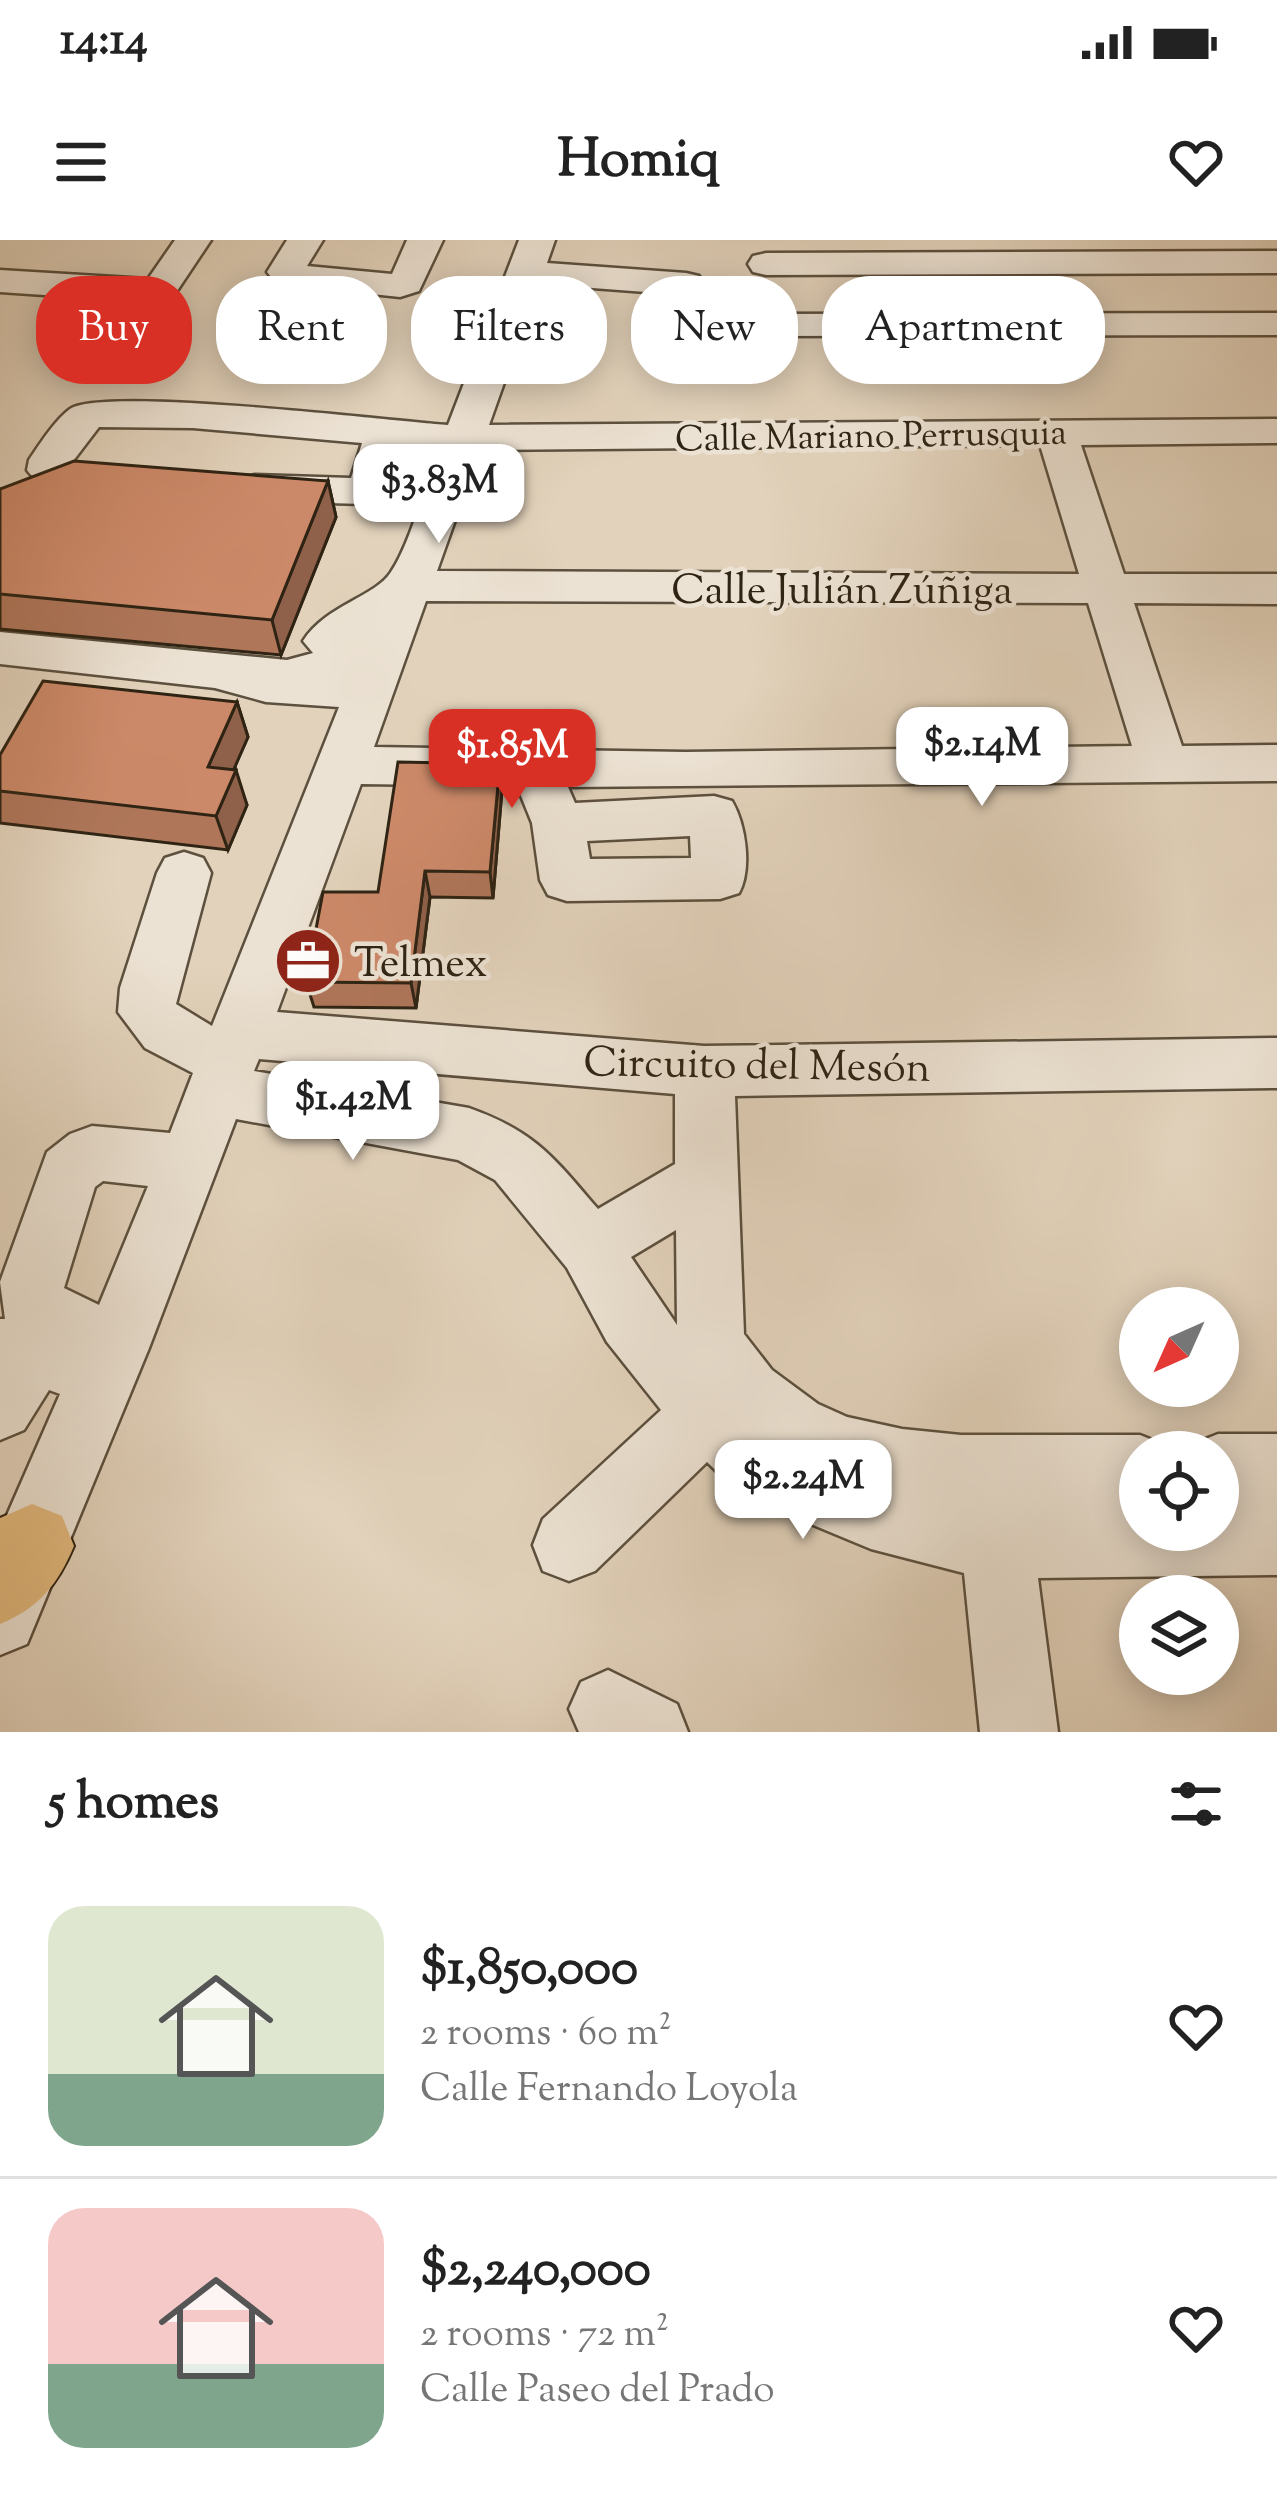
<!DOCTYPE html>
<html lang="en">
<head>
<meta charset="utf-8">
<style>
	:root { --surface:#fff; --page:#f2f2f2; --text:#222; --muted:#767676; --line:#e0e0e0; --accent:#d93025 }
	body { margin:0; font-family:"Sorts Mill Goudy",serif; background:var(--page); color:var(--text); height:100vh; display:flex; flex-direction:column; font-size:45px; white-space:nowrap }
	* { box-sizing:border-box; margin:0 }
	p { font-size:39px; color:var(--muted) }
	.icon { flex:none; width:66px; height:66px; fill:none; stroke:currentColor; stroke-width:2; stroke-linecap:round; stroke-linejoin:round }
	.map { position:relative; height:1492px; overflow:hidden }
	.side { display:flex; flex-direction:column; background:var(--surface); flex:1 }
	.side>* { flex:none }
	.top-card { position:absolute; left:36px; top:36px; width:1206px; height:108px; display:flex; gap:24px }
	.needle { width:78px; rotate:225deg }
	.buttons { position:absolute; left:1119px; top:1047px; display:grid; gap:24px }
	.buttons a { display:grid; place-items:center; width:120px; height:120px; border-radius:50%; background:var(--surface); box-shadow:0 6px 30px #0003; font-size:60px }
	.price { position:absolute; translate:-50% -102px; padding:0 27px; border-radius:24px; background:#fff; color:#222; font-size:39px; line-height:78px; filter:drop-shadow(0 3px 6px #0008) }
	.price::after { content:''; position:absolute; left:50%; top:72px; width:36px; height:27px; margin-left:-18px; background:inherit; clip-path:polygon(0 0,100% 0,50% 100%) }
	.price.current { background:var(--accent); color:#fff }
	ul { padding:0; list-style:none }
	li { display:flex; align-items:center; gap:36px; height:300px; padding:0 48px }
	li+li { border-top:3px solid var(--line) }
	li span { display:grid; place-items:center; flex:none; width:336px; height:240px; border-radius:36px; color:#555 }
	li>.icon { margin-inline-start:auto }
	span .icon { width:144px; height:144px; fill:#fffc; stroke-width:1 }
	li b { font-size:51px }
	h2 { display:flex; justify-content:space-between; align-items:center; height:144px; padding:0 48px; font-size:51px }
	.pill { padding:0 42px; border-radius:48px; background:var(--surface); box-shadow:0 6px 30px #0003; font-size:42px; line-height:108px }
	.pill.current { background:var(--accent); color:#fff }
	.status { display:flex; justify-content:space-between; align-items:center; height:84px; padding:0 60px; background:var(--surface); direction:ltr }
	.status svg { height:33px; fill:currentColor }
	header { display:flex; justify-content:space-between; align-items:center; height:156px; padding:0 48px; background:var(--surface); font-size:54px; font-weight:700 }
	.map>svg:first-child { display:block }
	.lines { fill:none; stroke-linecap:round; stroke-linejoin:round }
	.minor-casing { stroke:#5c503e; stroke-width:5 }
	.major-casing { stroke:#2f2414; stroke-width:4 }
	.minor { fill:#ece2d3; fill-rule:evenodd }
	.major { fill:#e1b97e; fill-rule:evenodd }
	.wall { fill:#af765a; stroke:#2f2414; stroke-width:3 }
	.shaded-wall { fill:#8f604a; stroke:#2f2414; stroke-width:3 }
	.building { fill:#cc8969; stroke:#2f2414; stroke-width:3 }
	.labels { text-anchor:middle; stroke-width:9; stroke-linejoin:round; paint-order:stroke }
	.far-street-label { font-size:36px; fill:#2f2414; stroke:#ece2d3 }
	.street-label { font-size:42px; fill:#2f2414; stroke:#ece2d3 }
	.poi-label { font-size:42px; fill:#2f2414; stroke:#ece2d3; text-anchor:start }
</style>
</head>
<body>
<div class="status"><b>14:14</b><svg viewBox="0 0 49 12"><path d="M0 12V9h3v3zM5 12V6h3v6zM10 12V3h3v9zM15 12V0h3v12zM26 1h20v11H26zM47 4h2v5h-2z"/></svg></div>
<header><svg class="icon" aria-label="menu" viewBox="0 0 24 24"><path d="M4 6h16M4 12h16M4 18h16"/></svg>Homiq<svg class="icon" aria-label="heart" viewBox="0 0 24 24"><path d="M12 20l-8-8c-3-5 5-10 8-4 3-6 11-1 8 4z"/></svg></header>
<div class="map">
<svg width="1277" height="1492" viewBox="0 0 1277 1492">
	<rect width="100%" height="100%" fill="#e2d2bb"/>
	<filter id="stains"><feTurbulence type="fractalNoise" baseFrequency=".00167" numOctaves="4"/><feColorMatrix values="0 0 0 0 .2 0 0 0 0 .09 0 0 0 0 .02 0 0 0 .5 -.17"/></filter>
	<radialGradient id="worn" r=".72"><stop offset=".6" stop-color="#630" stop-opacity="0"/><stop offset="1" stop-color="#630" stop-opacity=".3"/></radialGradient>
	<g class="lines">
		<defs>
			<g id="minor">
				<polygon points="175,0 211,0 137,111 109,111 104,103 133,61 0,52 0,30 148,39"/>
				<polygon points="287,0 323,0 307,26 392,34 407,0 443,0 419,51 400,57 277,44 267,32"/>
				<path d="M519 0H555L547 23 686 33 699 36 704 44 699 52 686 55 539 44 489 185 1277 179V203L1081 205 1124 334H1277V364L1134 363 1182 506 1277 505V541L568 547 575 563 714 556 732 561C746 585 752 629 739 653L720 659 567 661 548 655 540 640 532 583 517 546 361 544 277 772 704 806 1277 798V848L735 856 744 1094 772 1130 818 1164 847 1177 902 1189 961 1195H1140L1165 1205 1168 1212H1140V1290H1218V1212H1190L1193 1204 1218 1194H1277V1335L1038 1338 1058 1492H980L964 1333 871 1309 741 1255 707 1222 595 1331 569 1341 543 1331 533 1305 543 1279 661 1170 607 1102 567 1028 495 940 458 920 236 879 149 1108 27 1404 0 1415V1291L60 1154 49 1150 24 1190 0 1200V1079H5L0 1042 47 912 70 894 92 886 170 893 193 833 145 808 118 772 120 748 157 633 165 618 184 612 203 618 211 633 176 764 212 786 339 467 266 462 215 448 0 424V392L287 420 313 413 303 401C326 365 375 357 391 332 410 304 426 243 439 209L402 206C395 233 394 257 364 264L255 261 240 257 234 248 240 239 255 235 351 238 362 203 193 188 99 187 70 225 142 230 148 239 142 248C110 256 48 260 27 230L29 220C39 205 55 180 70 169 103 146 390 181 448 185ZM1040 205 1079 334 437 331 480 210ZM426 361 1088 363 1132 506 686 512 374 507ZM690 596 691 618 590 619 587 601ZM259 819 675 854V924L598 969C553 917 536 892 469 868L254 831ZM103 941 148 946 99 1065 64 1048 95 947ZM676 990 677 1085 631 1017Z"/>
				<polygon points="1277,11 1277,33 766,35 753,32 748,24 753,16 766,13"/>
				<polygon points="1277,73 1277,95 702,96 689,93 683,85 689,77 702,74"/>
				<polygon points="608,1430 677,1464 688,1492 579,1492 569,1469 581,1442"/>
			</g>
			<path id="major" d="M32 1264 62 1276 74 1306C58 1344 39 1368 0 1384V1278Z"/>
		</defs>
		<use href="#minor" class="minor-casing"/>
		<use href="#major" class="major-casing"/>
		<use href="#minor" class="minor"/>
		<use href="#major" class="major"/>
	</g>
	<g class="wall">
		<polygon points="328,241 336,277 281,415 0,389 0,249"/>
		<polygon points="237,462 248,497 233,530 247,565 228,610 0,583 0,515"/>
		<polygon points="500,524 502,550 493,658 430,657 416,768 314,767 306,742 378,652"/>
	</g>
	<g class="shaded-wall">
		<polygon points="328,241 336,277 281,415 272,380"/>
		<polygon points="237,462 248,497 220,561 208,527"/>
		<polygon points="500,524 502,550 493,658 490,632"/>
		<polygon points="236,530 247,565 228,610 216,576"/>
		<polygon points="425,631 430,657 416,768 411,743"/>
	</g>
	<g class="building">
		<polygon points="74,221 328,241 272,380 0,354 0,249"/>
		<polygon points="43,441 237,462 208,527 236,530 216,576 0,551 0,515"/>
		<polygon points="398,522 500,524 490,632 425,631 411,743 306,742 323,652 378,652"/>
	</g>
	<defs>
		<symbol id="office-disc" viewBox="-11 -11 22 22"><circle r="9.5" fill="#8f2418" stroke="#ece2d3"/><path d="M-6-3h4V-5.5h4V-3h4V5H-6ZM-1-4.5V-3h2v-1.5ZM-6 0V1H6V0Z" fill="#fff"/></symbol>
	</defs>
	<g fill-rule="evenodd">
		<use href="#office-disc" x="270" y="683" width="76" height="76"/>
	</g>
	<g class="labels">
		<g class="far-street-label">
			<text transform="translate(871 194) rotate(-1)" y="13">Calle Mariano Perrusquia</text>
		</g>
		<g class="street-label">
			<text x="842" y="363">Calle Julián Zúñiga</text>
			<text transform="translate(757 823) rotate(1)" y="15">Circuito del Mesón</text>
		</g>
		<g class="poi-label">
			<text x="354" y="736">Telmex</text>
		</g>
	</g>
	<rect width="100%" height="100%" filter="url(#stains)"/>
	<rect width="100%" height="100%" fill="url(#worn)"/>
</svg>
<div class="buttons">
<a><svg class="needle" viewBox="-14 -14 28 28"><path d="M0-13l5 13h-10z" fill="#e53935"/><path d="M0 13l5-13h-10z" fill="#767676"/></svg></a>
<a><svg class="icon" aria-label="locate" viewBox="0 0 24 24"><circle cx="12" cy="12" r="6"/><path d="M12 2v4M12 18v4M2 12h4M18 12h4"/></svg></a>
<a><svg class="icon" aria-label="layers" viewBox="0 0 24 24"><path d="M12 4l9 5-9 5-9-5zM3 14l9 5 9-5"/></svg></a>
</div>
<b class="price" style="left:439px;top:306px">$3.83M</b>
<b class="price" style="left:982px;top:569px">$2.14M</b>
<b class="price current" style="left:512px;top:571px">$1.85M</b>
<b class="price" style="left:353px;top:923px">$1.42M</b>
<b class="price" style="left:803px;top:1302px">$2.24M</b>
<div class="top-card">
<a class="pill current">Buy</a>
<a class="pill">Rent</a>
<a class="pill">Filters</a>
<a class="pill">New</a>
<a class="pill">Apartment</a>
</div>
</div>
<section class="side">
<h2>5 homes<svg class="icon" aria-label="filters" viewBox="0 0 24 24"><path d="M4 7h16M4 17h16"/><circle cx="9" cy="7" r="2"/><circle cx="15" cy="17" r="2"/></svg></h2>
<ul>
<li><span style="background:linear-gradient(#dfe7d0 70%,#7fa58c 0)"><svg class="icon" aria-label="home" viewBox="0 0 24 24"><path d="M3 11l9-7 9 7M6 9v11h12V9"/></svg></span><div><b>$1,850,000</b><p>2 rooms · 60 m²</p><p>Calle Fernando Loyola</p></div><svg class="icon" aria-label="heart" viewBox="0 0 24 24"><path d="M12 20l-8-8c-3-5 5-10 8-4 3-6 11-1 8 4z"/></svg></li>
<li><span style="background:linear-gradient(#f6c9c9 65%,#7fa58c 0)"><svg class="icon" aria-label="home" viewBox="0 0 24 24"><path d="M3 11l9-7 9 7M6 9v11h12V9"/></svg></span><div><b>$2,240,000</b><p>2 rooms · 72 m²</p><p>Calle Paseo del Prado</p></div><svg class="icon" aria-label="heart" viewBox="0 0 24 24"><path d="M12 20l-8-8c-3-5 5-10 8-4 3-6 11-1 8 4z"/></svg></li>
</ul>
</section>
</body>
</html>
